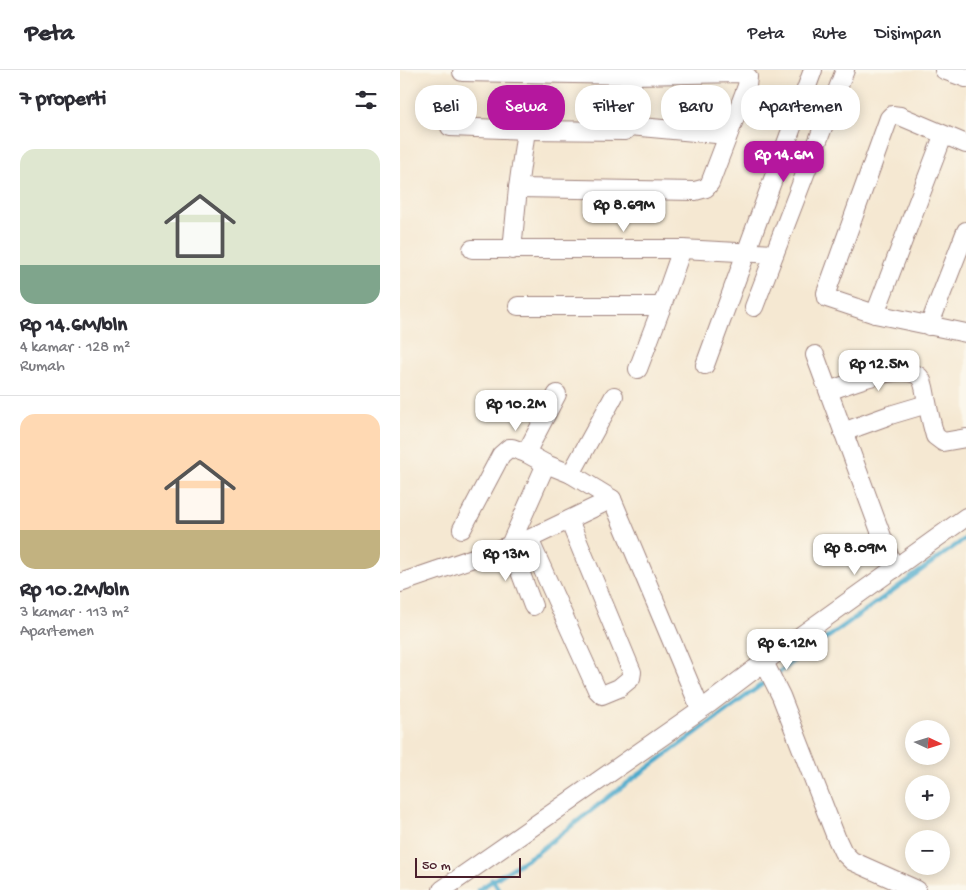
<!DOCTYPE html>
<html lang="id">
<head>
<meta charset="utf-8">
<style>
	:root { --surface:#fff; --page:#f2f2f3; --text:#2b2b33; --muted:#7c7c81; --line:#e1e1e2; --accent:#b5179e }
	body { margin:0; font-family:"Gochi Hand",sans-serif; background:var(--page); color:var(--text); height:100vh; display:flex; flex-direction:column; font-size:19px; white-space:nowrap }
	* { box-sizing:border-box; margin:0 }
	p { font-size:16px; color:var(--muted) }
	.icon { flex:none; width:28px; height:28px; fill:none; stroke:currentColor; stroke-width:2; stroke-linecap:round; stroke-linejoin:round }
	.map { position:relative; flex:1; overflow:hidden }
	.panel { display:flex; flex-direction:column; background:var(--surface); width:400px }
	.panel>* { flex:none }
	.top-card { position:absolute; left:15px; top:15px; width:475px; height:45px; display:flex; gap:10px }
	.needle { width:32px; rotate:94deg }
	.tools { position:absolute; left:505px; top:650px; display:grid; gap:10px }
	.tools a { display:grid; place-items:center; width:45px; height:45px; border-radius:50%; background:var(--surface); box-shadow:0 2px 12px #0003; font-size:25px }
	.scale { position:absolute; left:15px; bottom:12px; width:106px; box-sizing:border-box; padding-left:5px; border:2px solid #4a1f2b; border-top:0; font-size:14px; line-height:18px; white-space:nowrap; color:#4a1f2b; -webkit-text-stroke:4px #fbf7ec; paint-order:stroke }
	.price { position:absolute; translate:-50% -42px; padding:0 11px; border-radius:10px; background:#fff; color:#222; font-size:16px; line-height:32px; filter:drop-shadow(0 1px 2px #0008) }
	.price::after { content:''; position:absolute; left:50%; top:30px; width:15px; height:11px; margin-left:-8px; background:inherit; clip-path:polygon(0 0,100% 0,50% 100%) }
	.price.current { background:var(--accent); color:#fff }
	ul { padding:0; list-style:none }
	li { display:grid; align-content:center; gap:10px; height:265px; padding:0 20px }
	li+li { border-top:1px solid var(--line) }
	li span { display:grid; place-items:center; height:155px; border-radius:15px; color:#555 }
	li>.icon { margin-inline-start:auto }
	span .icon { width:90px; height:90px; fill:#fffc; stroke-width:1 }
	li b { font-size:21px }
	h2 { display:flex; justify-content:space-between; align-items:center; height:60px; padding:0 20px; font-size:21px }
	.chip { padding:0 18px; border-radius:20px; background:var(--surface); box-shadow:0 2px 12px #0003; font-size:18px; line-height:45px }
	.chip.current { background:var(--accent); color:#fff }
	header { display:flex; align-items:center; gap:30px; box-sizing:border-box; height:70px; padding:0 25px; background:var(--surface); border-bottom:1px solid var(--line) }
	header strong { font-size:24px }
	nav { display:flex; gap:28px; margin-inline-start:auto; font-size:18px }
	main { display:flex; flex:1; min-height:0 }
	.map>svg:first-child { display:block }
	.lines { fill:none; stroke-linecap:round; stroke-linejoin:round }
	.stream { stroke:#4eaacc; stroke-width:4.5 }
	.street-casing { stroke:#a0847e; stroke-width:20 }
	.street { stroke:#fff; stroke-width:18 }
</style>
</head>
<body>
<header>
<strong>Peta</strong>
<nav><a>Peta</a><a>Rute</a><a>Disimpan</a></nav>
</header>
<main>
<section class="panel">
<h2>7 properti<svg class="icon" aria-label="filters" viewBox="0 0 24 24"><path d="M4 7h16M4 17h16"/><circle cx="9" cy="7" r="2"/><circle cx="15" cy="17" r="2"/></svg></h2>
<ul>
<li><span style="background:linear-gradient(#dfe7d0 75%,#7fa58c 0)"><svg class="icon" aria-label="home" viewBox="0 0 24 24"><path d="M3 11l9-7 9 7M6 9v11h12V9"/></svg></span><div><b>Rp 14.6M/bln</b><p>4 kamar · 128 m²</p><p>Rumah</p></div></li>
<li><span style="background:linear-gradient(#ffd9b3 75%,#c2b280 0)"><svg class="icon" aria-label="home" viewBox="0 0 24 24"><path d="M3 11l9-7 9 7M6 9v11h12V9"/></svg></span><div><b>Rp 10.2M/bln</b><p>3 kamar · 113 m²</p><p>Apartemen</p></div></li>
</ul>
</section>
<div class="map">
<svg width="566" height="820" viewBox="0 0 566 820">
	<rect width="100%" height="100%" fill="#fbf7ec"/>
	<filter id="ink" filterUnits="userSpaceOnUse"><feTurbulence type="fractalNoise" baseFrequency=".02" numOctaves="2"/><feDisplacementMap in="SourceGraphic" scale="10" xChannelSelector="R" yChannelSelector="G"/><feConvolveMatrix kernelMatrix="1 2 1 2 8 2 1 2 1" color-interpolation-filters="sRGB"/></filter>
	<filter id="wash" filterUnits="userSpaceOnUse"><feTurbulence type="fractalNoise" baseFrequency=".0096" numOctaves="4" result="noise"/><feDisplacementMap in="SourceGraphic" scale="20" xChannelSelector="R" yChannelSelector="G"/><feGaussianBlur stdDeviation="1.12" result="paint"/><feColorMatrix in="noise" values="0 0 0 0 0 0 0 0 0 0 0 0 0 0 0 0 0 1.4 0 .05"/><feComposite in="paint" operator="in"/></filter>
	<g filter="url(#wash)">
		<rect width="100%" height="100%" fill="#f5e8d2"/>
		<g class="lines">
			<g class="stream">
				<polyline points="374,606 566,468"/>
				<polyline points="92,809 99,820"/>
				<polyline points="78,820 138,782 211,725 368,610"/>
			</g>
		</g>
	</g>
	<g filter="url(#ink)">
		<g class="lines">
			<defs>
				<g id="street">
					<polyline points="544,0 566,8"/>
					<polyline points="62,2 232,5 342,3 348,7 347,16 310,113 306,118 295,121 118,118"/>
					<polyline points="230,56 327,65"/>
					<polyline points="50,57 126,60 225,61 230,56 232,50 232,0"/>
					<polyline points="566,74 500,46 492,45 489,48 426,223 427,228 475,244 566,263"/>
					<polyline points="72,179 282,179 374,184"/>
					<polyline points="112,180 118,118 126,60"/>
					<polyline points="118,236 262,236"/>
					<polyline points="354,237 445,0"/>
					<polyline points="475,244 543,66"/>
					<polyline points="529,256 566,161"/>
					<polyline points="415,285 494,499"/>
					<polyline points="305,295 413,0"/>
					<polyline points="238,299 262,236 282,179"/>
					<path d="M429 321C445 315 510 289 521 309 525 315 525 325 527 332 529 343 532 355 535 366L543 372 566 368"/>
					<polyline points="443,362 490,345 527,334"/>
					<polyline points="126,383 157,324"/>
					<polyline points="171,404 214,326"/>
					<polyline points="62,459 101,385 109,378 112,378 126,383 146,394 171,404 212,429 300,638"/>
					<polyline points="129,469 197,620 202,625 219,618 231,608 232,602 169,450"/>
					<polyline points="0,513 129,469 212,429"/>
					<polyline points="133,536 110,475 146,394"/>
					<polyline points="364,592 381,626 436,767 443,782 452,791 517,820"/>
					<polyline points="42,820 310,633 364,592 566,447"/>
				</g>
			</defs>
			<use href="#street" class="street-casing"/>
			<use href="#street" class="street"/>
		</g>
	</g>
</svg>
<div class="tools">
<a><svg class="needle" viewBox="-14 -14 28 28"><path d="M0-13l5 13h-10z" fill="#e53935"/><path d="M0 13l5-13h-10z" fill="#7c7c81"/></svg></a>
<a>+</a>
<a>−</a>
</div>
<div class="scale">50 m</div>
<b class="price current" style="left:384px;top:113px">Rp 14.6M</b>
<b class="price" style="left:224px;top:163px">Rp 8.69M</b>
<b class="price" style="left:479px;top:322px">Rp 12.5M</b>
<b class="price" style="left:116px;top:362px">Rp 10.2M</b>
<b class="price" style="left:455px;top:506px">Rp 8.09M</b>
<b class="price" style="left:106px;top:512px">Rp 13M</b>
<b class="price" style="left:387px;top:601px">Rp 6.12M</b>
<div class="top-card">
<a class="chip">Beli</a>
<a class="chip current">Sewa</a>
<a class="chip">Filter</a>
<a class="chip">Baru</a>
<a class="chip">Apartemen</a>
</div>
</div>
</main>
</body>
</html>
